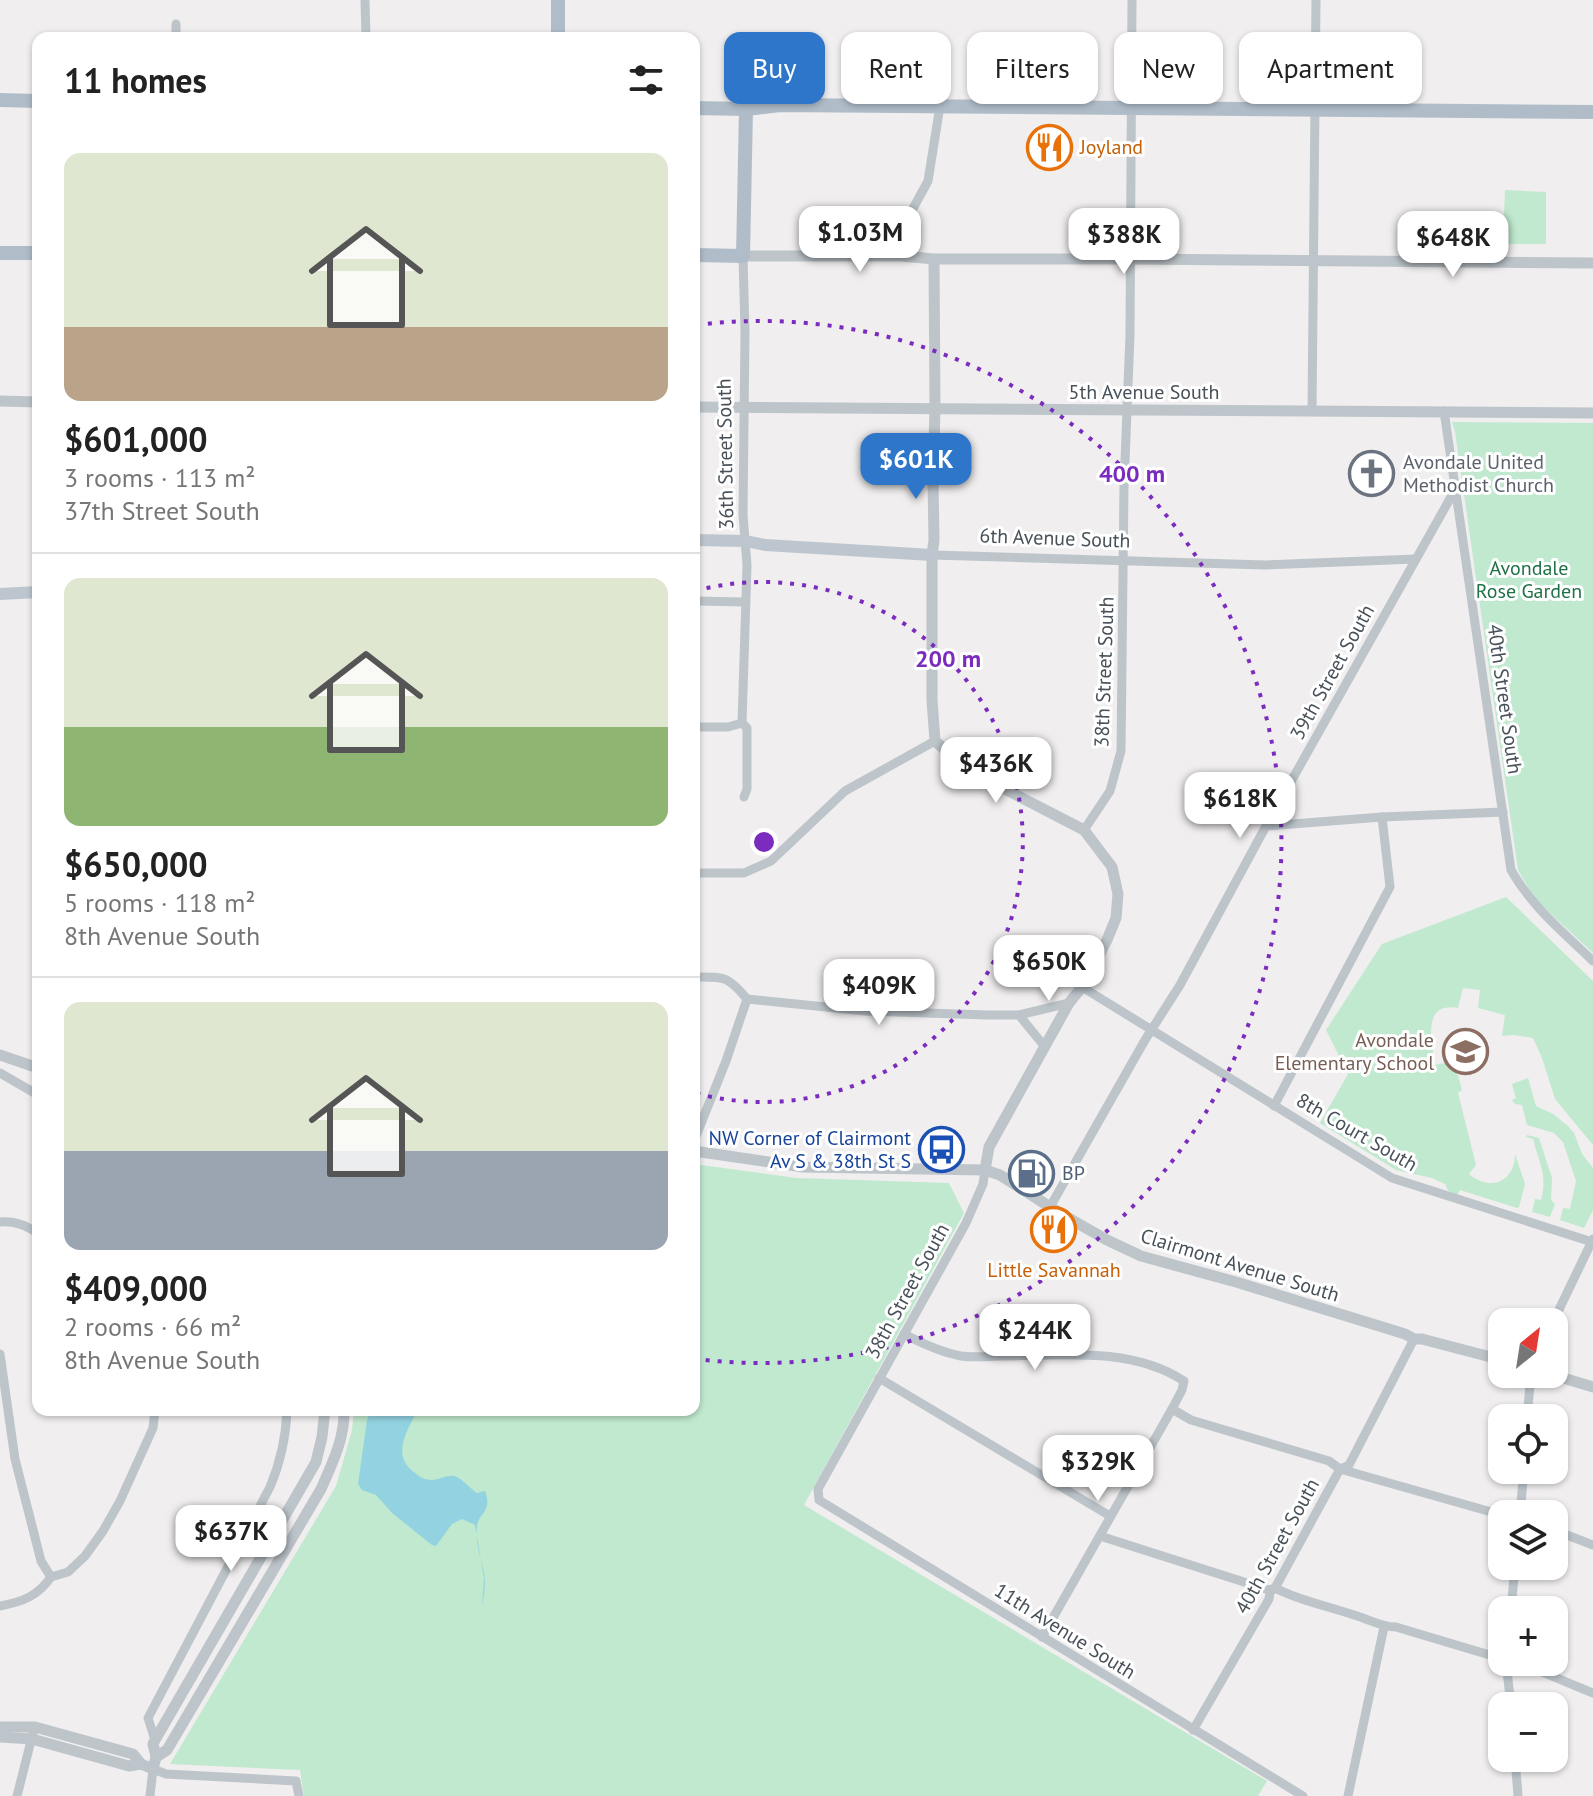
<!DOCTYPE html>
<html lang="en">
<head>
<meta charset="utf-8">
<style>
	:root { --surface:#fff; --page:#f6f6f6; --text:#222; --muted:#767676; --line:#e0e0e0; --accent:#2e76ca }
	body { margin:0; font-family:"PT Sans",sans-serif; background:var(--page); color:var(--text); height:100vh; display:flex; flex-direction:column; font-size:30px; white-space:nowrap }
	* { box-sizing:border-box; margin:0 }
	p { font-size:26px; color:var(--muted) }
	.icon { flex:none; width:44px; height:44px; fill:none; stroke:currentColor; stroke-width:2; stroke-linecap:round; stroke-linejoin:round }
	.map { position:relative; flex:1; overflow:hidden }
	.side { position:absolute; left:32px; top:32px; width:668px; height:1384px; display:flex; flex-direction:column; background:var(--surface); border-radius:16px; box-shadow:0 2px 6px #0004 }
	.side>* { flex:none }
	.guide { position:absolute; left:724px; top:32px; width:748px; height:72px; display:flex; gap:16px }
	.needle { width:52px; rotate:30deg }
	.tools { position:absolute; left:1488px; top:1308px; display:grid; gap:16px }
	.tools a { display:grid; place-items:center; width:80px; height:80px; border-radius:16px; background:var(--surface); box-shadow:0 2px 6px #0004; font-size:40px }
	.price { position:absolute; translate:-50% -68px; padding:0 18px; border-radius:16px; background:#fff; color:#222; font-size:26px; line-height:52px; filter:drop-shadow(0 2px 4px #0008) }
	.price::after { content:''; position:absolute; left:50%; top:48px; width:24px; height:18px; margin-left:-12px; background:inherit; clip-path:polygon(0 0,100% 0,50% 100%) }
	.price.active { background:var(--accent); color:#fff }
	ul { padding:0; list-style:none }
	li { display:grid; align-content:center; gap:16px; height:424px; padding:0 32px }
	li+li { border-top:2px solid var(--line) }
	li span { display:grid; place-items:center; height:248px; border-radius:16px; color:#555 }
	li>.icon { margin-inline-start:auto }
	span .icon { width:144px; height:144px; fill:#fffc; stroke-width:1 }
	li b { font-size:34px }
	h2 { display:flex; justify-content:space-between; align-items:center; height:96px; padding:0 32px; font-size:34px }
	.tag { padding:0 28px; border-radius:16px; background:var(--surface); box-shadow:0 2px 6px #0004; font-size:28px; line-height:72px }
	.tag.active { background:var(--accent); color:#fff }
	.map>svg:first-child { display:block }
	.green { fill:#c0e9cf }
	.water { fill:#93d3e1 }
	.lines { fill:none; stroke-linecap:round; stroke-linejoin:round }
	.minor { stroke:#bdc5cb; stroke-width:9 }
	.tertiary { stroke:#bdc5cb; stroke-width:11 }
	.secondary { stroke:#bdc6cf; stroke-width:12 }
	.primary { stroke:#b0bdc9; stroke-width:14 }
	.ring { fill:none; stroke:#7b2cbf; stroke-width:4; stroke-dasharray:4 8 }
	.labels { text-anchor:middle; stroke-width:6; stroke-linejoin:round; paint-order:stroke }
	.food-label { font-size:20px; fill:#c56008; stroke:#fff; text-anchor:start }
	.street-label { font-size:20px; fill:#485159; stroke:#fff }
	.worship-label { font-size:20px; fill:#5b616d; stroke:#fff; text-anchor:start }
	.park-label { font-size:20px; fill:#217147; stroke:#fff }
	.education-label { font-size:20px; fill:#785e54; stroke:#fff; text-anchor:end }
	.transit-label { font-size:20px; fill:#164399; stroke:#fff; text-anchor:end }
	.service-label { font-size:20px; fill:#4e5e75; stroke:#fff; text-anchor:start }
	.centre { fill:#7b2cbf; stroke:#fff; stroke-width:4 }
	.ring-label { font-size:24px; text-anchor:middle; font-weight:bold; fill:#7b2cbf; stroke:#fff; stroke-width:6; stroke-linejoin:round; paint-order:stroke }
</style>
</head>
<body>
<div class="map">
<svg width="1593" height="1796" viewBox="0 0 1593 1796">
	<rect width="100%" height="100%" fill="#f0eeee"/>
	<g class="green">
		<polygon points="1505,190 1546,192 1546,244 1503,244"/>
		<polygon points="1452,422 1593,423 1593,953 1535,899 1518,870 1455,432"/>
		<path d="M1506 897 1593 981V1145L1555 1099 1542 1058 1533 1038 1514 1035 1502 1036 1505 1015 1478 1008 1480 990 1463 988 1458 1008C1421 1001 1432 1043 1435 1065L1454 1061 1462 1090 1458 1093 1476 1165 1469 1174C1490 1192 1515 1182 1515 1154L1525 1184 1519 1207 1517 1208 1460 1190 1457 1195 1449 1192 1445 1184 1432 1178 1396 1170 1320 1123 1348 1074 1326 1030 1382 944Z"/>
		<polygon points="1528,1078 1536,1106 1553,1114 1568,1126 1574,1133 1582,1154 1593,1168 1593,1210 1584,1228 1560,1220 1563,1208 1570,1209 1576,1181 1563,1142 1554,1133 1527,1125 1522,1105 1515,1104 1512,1100 1516,1098 1512,1084"/>
		<path d="M1527 1135 1539 1138 1552 1178 1551 1200 1555 1204 1550 1217 1532 1212 1535 1199 1541 1200C1548 1175 1539 1163 1533 1139L1526 1137Z"/>
		<polygon points="694,1164 796,1178 949,1183 964,1213 804,1505 1267,1781 1258,1796 304,1796 300,1770 170,1764 336,1486 352,1430 354,1410 694,1410"/>
	</g>
	<path class="water" d="M386 1410H417C409 1430 389 1454 415 1473 420 1477 424 1480 432 1480 440 1480 449 1473 457 1477 463 1480 471 1489 477 1493L485 1491C493 1512 478 1513 477 1527 475 1542 481 1559 484 1573 486 1585 484 1595 482 1606L484 1579 475 1525 462 1519 452 1524 436 1546 432 1545 392 1513 376 1495 362 1490 358 1484 367 1420 370 1413Z"/>
	<g class="lines">
		<g class="minor">
			<polyline points="365,0 366,38"/>
			<polyline points="176,38 176,24"/>
			<polyline points="743,256 745,331 743,515 747,565 742,723 747,728 747,789 744,797"/>
			<polyline points="901,256 910,214 928,181 940,106"/>
			<polyline points="1312,411 1316,0"/>
			<path d="M1444 411 1511 870C1532 907 1563 932 1593 961"/>
			<polyline points="932,555 1265,565 1416,559"/>
			<polyline points="694,601 746,602"/>
			<polyline points="694,727 728,727 742,723"/>
			<polyline points="1266,826 1382,817 1503,812"/>
			<polyline points="1084,830 1110,791 1121,751 1124,486 1130,335 1132,0"/>
			<polyline points="694,873 744,873 771,861 845,791 935,741"/>
			<path d="M694 977C724 977 727 975 747 999L865 1011 988 1015H1019L1069 1003"/>
			<polyline points="1082,987 1392,1178 1592,1242"/>
			<polyline points="1019,1015 1045,1047"/>
			<polyline points="0,1073 38,1095"/>
			<polyline points="1274,1106 1390,887 1382,817"/>
			<polyline points="694,1141 726,1061 747,999"/>
			<polyline points="985,1170 983,1184 966,1223 818,1489 819,1500 1303,1796"/>
			<polyline points="1050,1207 1145,1040 1180,985 1266,826 1456,488"/>
			<path d="M0 1222C15 1221 25 1225 38 1233"/>
			<polyline points="1553,1322 1593,1239"/>
			<path d="M904 1334C923 1344 940 1352 961 1356 975 1358 990 1356 1004 1356 1063 1355 1132 1347 1184 1381L1182 1390 1172 1409 1042 1637"/>
			<polyline points="0,1354 15,1459 41,1561 51,1577"/>
			<polyline points="879,1378 1110,1516"/>
			<polyline points="1172,1409 1191,1420 1329,1461 1340,1469 1502,1515"/>
			<polyline points="1527,1418 1531,1374"/>
			<polyline points="1520,1514 1524,1470"/>
			<polyline points="1554,1530 1593,1545"/>
			<path d="M1100 1536 1269 1590 1275 1588C1300 1601 1328 1606 1354 1615 1368 1619 1381 1627 1396 1627L1493 1656 1502 1657"/>
			<path d="M0 1606C22 1602 38 1596 51 1577L68 1572 85 1556 103 1531 120 1501 153 1428 155 1410"/>
			<polyline points="1511,1610 1515,1566"/>
			<polyline points="1506,1662 1511,1706"/>
			<polyline points="1518,1662 1593,1693"/>
			<polyline points="1193,1730 1269,1599 1270,1592 1275,1588 1340,1469 1349,1465 1414,1339"/>
			<path d="M155 1740 148 1718 270 1487C281 1461 286 1437 287 1410"/>
			<polyline points="1515,1758 1518,1796"/>
			<polyline points="17,1796 33,1733"/>
			<polyline points="150,1796 153,1769 166,1774 296,1781 299,1796"/>
			<polyline points="1348,1796 1384,1627"/>
		</g>
		<g class="tertiary">
			<polyline points="743,256 901,256 934,259 1131,259 1593,263"/>
			<polyline points="934,259 935,408 933,482 934,540 932,555 932,700 935,741 968,770 1084,830 1112,867 1118,894 1116,918 1107,940 1082,987 1069,1003 989,1147 985,1170"/>
			<polyline points="0,401 38,402"/>
			<polyline points="694,407 1593,413"/>
			<polyline points="0,1055 38,1068"/>
			<polyline points="694,1151 803,1167 985,1170 1000,1175 1058,1212 1107,1240 1141,1256 1236,1282 1405,1334 1414,1339 1422,1339 1502,1360"/>
			<polyline points="1550,1374 1593,1387"/>
			<polyline points="0,1727 35,1727 133,1754 141,1764 153,1769 156,1757 153,1744 155,1740 316,1462 322,1437 325,1410"/>
			<polyline points="0,1737 32,1739 129,1766 141,1764"/>
			<path d="M156 1757 167 1750 321 1489C332 1464 345 1438 344 1410"/>
		</g>
		<g class="secondary">
			<polyline points="694,540 746,541 765,545 932,555"/>
			<polyline points="0,594 38,592"/>
		</g>
		<g class="primary">
			<polyline points="558,38 558,0"/>
			<polyline points="0,100 38,101"/>
			<polyline points="694,108 746,109 780,105 1593,112"/>
			<polyline points="0,253 38,253"/>
			<polyline points="694,255 743,256 746,109"/>
		</g>
	</g>
	<g class="ring">
		<path d="M695 591A260 260 0 1 1 695 1093"/>
		<path d="M696 325A521 521 0 1 1 696 1359"/>
	</g>
	<defs>
		<symbol id="restaurant-ring" viewBox="-11 -11 22 22"><circle r="9.5" fill="#fff" stroke="#e8710a" stroke-width="1.5"/><path d="M-5-6h1v4h1v-4h1v4h1v-4h1v5L-1.5 .5V6h-2V.5L-5-1ZM5-6V6H3V1.5H1.5Q1.5-4 5-6Z" fill="#e8710a"/></symbol>
		<symbol id="church-ring" viewBox="-11 -11 22 22"><circle r="9.5" fill="#fff" stroke="#6b7280" stroke-width="1.5"/><path d="M-1.2-6h2.4v3.5h3.3v2.4h-3.3V6h-2.4V-.1h-3.3v-2.4h3.3Z" fill="#6b7280"/></symbol>
		<symbol id="school-ring" viewBox="-11 -11 22 22"><circle r="9.5" fill="#fff" stroke="#8d6e63" stroke-width="1.5"/><path d="M0-5L7-2L0 1L-7-2ZM-4 1L0 2.5L4 1V4Q0 6-4 4Z" fill="#8d6e63"/></symbol>
		<symbol id="bus-ring" viewBox="-11 -11 22 22"><circle r="9.5" fill="#fff" stroke="#1a4fb4" stroke-width="1.5"/><path d="M-5-6H5V4H4V6H2V4H-2V6H-4V4H-5ZM-3.5-4V0h7V-4ZM-3.5 1.2v1.5H-2V1.2ZM2 1.2v1.5H3.5V1.2Z" fill="#1a4fb4"/></symbol>
		<symbol id="fuel-ring" viewBox="-11 -11 22 22"><circle r="9.5" fill="#fff" stroke="#5c6f8a" stroke-width="1.5"/><path d="M-5.5-6h7V0h2V4h1.3V-2.5L3-4.5l.8-.8L6-3V5H2.5V1h-1V6h-7ZM-4.2-4.7v3.2H.2V-4.7Z" fill="#5c6f8a"/></symbol>
	</defs>
	<g fill-rule="evenodd">
		<use href="#restaurant-ring" x="1024" y="122" width="51" height="51"/>
		<use href="#church-ring" x="1346" y="448" width="51" height="51"/>
		<use href="#school-ring" x="1440" y="1026" width="51" height="51"/>
		<use href="#bus-ring" x="916" y="1124" width="51" height="51"/>
		<use href="#fuel-ring" x="1006" y="1148" width="51" height="51"/>
		<use href="#restaurant-ring" x="1028" y="1204" width="51" height="51"/>
	</g>
	<g class="labels">
		<g class="food-label">
			<text x="1080" y="154">Joyland</text>
			<text x="1054" y="1277" text-anchor="middle">Little Savannah</text>
		</g>
		<g class="street-label">
			<text x="1144" y="399">5th Avenue South</text>
			<text transform="translate(725 454) rotate(-91)" y="7">36th Street South</text>
			<text transform="translate(1055 538) rotate(2)" y="7">6th Avenue South</text>
			<text transform="translate(1104 672) rotate(-88)" y="7">38th Street South</text>
			<text transform="translate(1332 672) rotate(-61)" y="7">39th Street South</text>
			<text transform="translate(1505 699) rotate(82)" y="7">40th Street South</text>
			<text transform="translate(1357 1132) rotate(30)" y="7">8th Court South</text>
			<text transform="translate(1240 1265) rotate(17)" y="7">Clairmont Avenue South</text>
			<text transform="translate(907 1291) rotate(-61)" y="7">38th Street South</text>
			<text transform="translate(1277 1546) rotate(-61)" y="7">40th Street South</text>
			<text transform="translate(1065 1631) rotate(32)" y="7">11th Avenue South</text>
		</g>
		<g class="worship-label">
			<text x="1403" y="469">Avondale United<tspan x="1403" dy="23">Methodist Church</tspan></text>
		</g>
		<g class="park-label">
			<text x="1529" y="575">Avondale<tspan x="1529" dy="23">Rose Garden</tspan></text>
		</g>
		<g class="education-label">
			<text x="1434" y="1047">Avondale<tspan x="1434" dy="23">Elementary School</tspan></text>
		</g>
		<g class="transit-label">
			<text x="911" y="1145">NW Corner of Clairmont<tspan x="911" dy="23">Av S &amp; 38th St S</tspan></text>
		</g>
		<g class="service-label">
			<text x="1062" y="1180">BP</text>
		</g>
	</g>
	<circle cx="764" cy="842" r="12" class="centre"/>
	<g class="ring-label">
		<text x="1132" y="482">400 m</text>
		<text x="948" y="667">200 m</text>
	</g>
</svg>
<div class="tools">
<a><svg class="needle" viewBox="-14 -14 28 28"><path d="M0-13l5 13h-10z" fill="#e53935"/><path d="M0 13l5-13h-10z" fill="#767676"/></svg></a>
<a><svg class="icon" aria-label="locate" viewBox="0 0 24 24"><circle cx="12" cy="12" r="6"/><path d="M12 2v4M12 18v4M2 12h4M18 12h4"/></svg></a>
<a><svg class="icon" aria-label="layers" viewBox="0 0 24 24"><path d="M12 4l9 5-9 5-9-5zM3 14l9 5 9-5"/></svg></a>
<a>+</a>
<a>−</a>
</div>
<b class="price" style="left:860px;top:274px">$1.03M</b>
<b class="price" style="left:1124px;top:276px">$388K</b>
<b class="price" style="left:1453px;top:279px">$648K</b>
<b class="price active" style="left:916px;top:501px">$601K</b>
<b class="price" style="left:996px;top:805px">$436K</b>
<b class="price" style="left:1240px;top:840px">$618K</b>
<b class="price" style="left:1049px;top:1003px">$650K</b>
<b class="price" style="left:879px;top:1027px">$409K</b>
<b class="price" style="left:1035px;top:1372px">$244K</b>
<b class="price" style="left:1098px;top:1503px">$329K</b>
<b class="price" style="left:231px;top:1573px">$637K</b>
<div class="guide">
<a class="tag active">Buy</a>
<a class="tag">Rent</a>
<a class="tag">Filters</a>
<a class="tag">New</a>
<a class="tag">Apartment</a>
</div>
<section class="side">
<h2>11 homes<svg class="icon" aria-label="filters" viewBox="0 0 24 24"><path d="M4 7h16M4 17h16"/><circle cx="9" cy="7" r="2"/><circle cx="15" cy="17" r="2"/></svg></h2>
<ul>
<li><span style="background:linear-gradient(#dfe7d0 70%,#b9a48a 0)"><svg class="icon" aria-label="home" viewBox="0 0 24 24"><path d="M3 11l9-7 9 7M6 9v11h12V9"/></svg></span><div><b>$601,000</b><p>3 rooms · 113 m²</p><p>37th Street South</p></div></li>
<li><span style="background:linear-gradient(#dfe7d0 60%,#8fb573 0)"><svg class="icon" aria-label="home" viewBox="0 0 24 24"><path d="M3 11l9-7 9 7M6 9v11h12V9"/></svg></span><div><b>$650,000</b><p>5 rooms · 118 m²</p><p>8th Avenue South</p></div></li>
<li><span style="background:linear-gradient(#dfe7d0 60%,#9aa5b1 0)"><svg class="icon" aria-label="home" viewBox="0 0 24 24"><path d="M3 11l9-7 9 7M6 9v11h12V9"/></svg></span><div><b>$409,000</b><p>2 rooms · 66 m²</p><p>8th Avenue South</p></div></li>
</ul>
</section>
</div>
</body>
</html>
